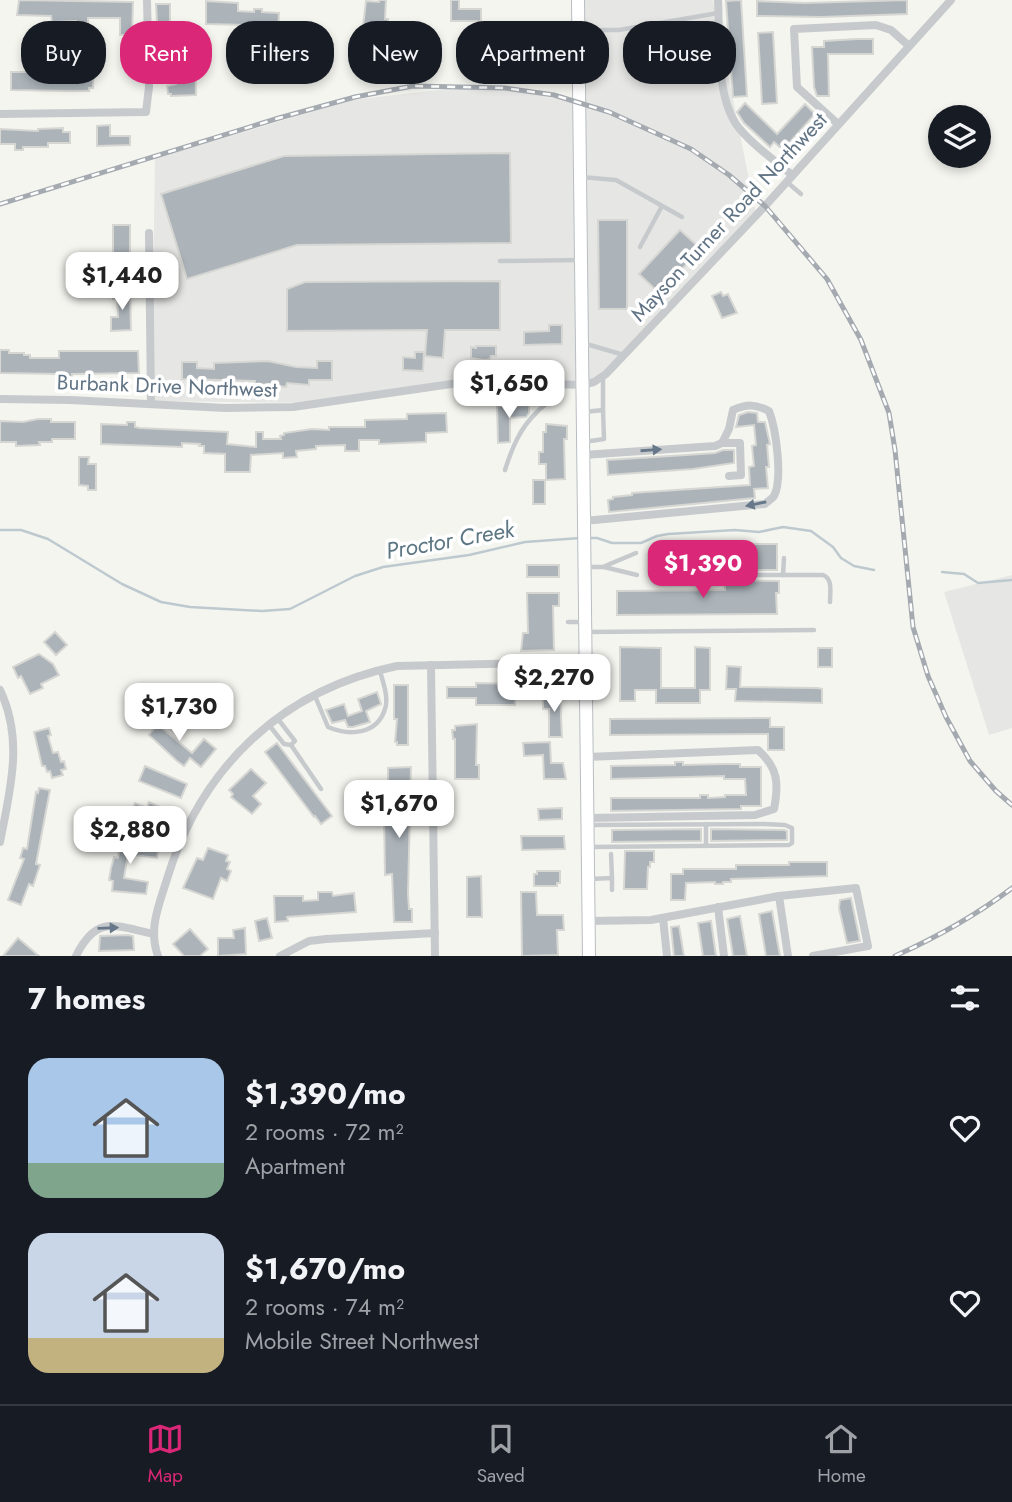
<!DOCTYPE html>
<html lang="en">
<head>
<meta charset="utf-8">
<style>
	:root { --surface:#171b24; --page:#20242c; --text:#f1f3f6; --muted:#9ea1a6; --line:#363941; --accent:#db2777 }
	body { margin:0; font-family:Jost,sans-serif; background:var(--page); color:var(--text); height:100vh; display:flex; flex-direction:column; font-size:26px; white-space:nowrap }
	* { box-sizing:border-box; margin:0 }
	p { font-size:23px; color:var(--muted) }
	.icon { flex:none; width:38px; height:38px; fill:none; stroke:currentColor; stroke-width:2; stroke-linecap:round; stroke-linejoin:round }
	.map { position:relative; height:956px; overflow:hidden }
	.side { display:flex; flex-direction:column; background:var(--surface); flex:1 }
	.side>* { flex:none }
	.guide { position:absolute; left:21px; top:21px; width:971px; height:63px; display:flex; gap:14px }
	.buttons { position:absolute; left:928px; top:105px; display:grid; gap:14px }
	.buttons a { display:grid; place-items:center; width:63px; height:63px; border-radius:50%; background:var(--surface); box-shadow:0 4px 10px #0003; font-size:35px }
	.price { position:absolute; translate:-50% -60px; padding:0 16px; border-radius:14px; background:#fff; color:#222; font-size:23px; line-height:46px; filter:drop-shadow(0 2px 4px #0008) }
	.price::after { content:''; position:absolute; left:50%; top:42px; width:21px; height:16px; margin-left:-10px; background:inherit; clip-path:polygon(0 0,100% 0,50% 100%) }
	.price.active { background:var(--accent); color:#fff }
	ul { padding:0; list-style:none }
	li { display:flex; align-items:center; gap:21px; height:175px; padding:0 28px }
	li span { display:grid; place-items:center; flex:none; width:196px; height:140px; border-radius:21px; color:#555 }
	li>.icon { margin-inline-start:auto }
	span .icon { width:84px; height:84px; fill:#fffc; stroke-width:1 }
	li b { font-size:30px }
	h2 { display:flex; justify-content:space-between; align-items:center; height:84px; padding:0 28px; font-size:30px }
	.pill { padding:0 24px; border-radius:28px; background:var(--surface); box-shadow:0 4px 10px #0003; font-size:24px; line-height:63px }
	.pill.active { background:var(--accent); color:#fff }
	.dock { display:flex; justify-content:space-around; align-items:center; height:98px; border-top:2px solid var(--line); background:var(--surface); font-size:19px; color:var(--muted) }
	.dock a { display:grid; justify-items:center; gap:4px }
	.dock .active { color:var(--accent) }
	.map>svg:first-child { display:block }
	.built { fill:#e6e7e4 }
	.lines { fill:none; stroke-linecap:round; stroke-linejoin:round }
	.stream { stroke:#bdc9cf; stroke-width:2.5 }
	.building { fill:#acb4ba; stroke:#d6d6d3; stroke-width:2 }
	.secondary-casing { stroke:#b8bdc2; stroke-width:14 }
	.lane { stroke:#c7cacd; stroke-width:4.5 }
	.street { stroke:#c7cacd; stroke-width:8 }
	.secondary { stroke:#fff; stroke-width:12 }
	.rail-casing { stroke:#a4aab0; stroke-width:5 }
	.rail { stroke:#fff; stroke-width:2.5; stroke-dasharray:8; stroke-linecap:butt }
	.oneway { fill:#667889 }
	.labels { text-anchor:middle; stroke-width:7; stroke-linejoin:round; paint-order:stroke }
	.street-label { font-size:21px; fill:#617485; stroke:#fff }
	.water-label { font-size:23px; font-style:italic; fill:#5c7783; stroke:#fff }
</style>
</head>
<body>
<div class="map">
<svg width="1012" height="956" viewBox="0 0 1012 956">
	<rect width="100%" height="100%" fill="#f5f5f0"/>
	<g class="built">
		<polygon points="580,0 713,0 756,214 593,383 457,382 309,403 151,401 155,158 352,100 480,85 581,103"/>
		<polygon points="1012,575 1012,728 989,735 944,592"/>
	</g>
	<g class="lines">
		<g class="stream">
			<polyline points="0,530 21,530 48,539 122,584 161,602 190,607 262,611 290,609 355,576 383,567 469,555 525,542 580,538"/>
			<polyline points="587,538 597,538 612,543 641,543 657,536 668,534 735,530 759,532 783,527 811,531 833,547 841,558 854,566 874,570"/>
			<polyline points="942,572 964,574 978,583 1012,580"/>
		</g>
	</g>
	<g class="building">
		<polygon points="19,0 133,2 132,35 120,35 120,18 88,18 88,23 76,23 76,21 52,22 51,16 17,15"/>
		<polygon points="379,0 386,0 385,19 388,19 388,27 363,27 366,1 379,2"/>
		<polygon points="451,0 459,0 459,9 481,9 481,21 451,21"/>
		<polygon points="741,0 747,96 733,97 726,1"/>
		<polygon points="907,0 907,14 821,17 757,16 757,1 805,3"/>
		<polygon points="206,1 238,3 238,11 254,12 254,9 262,9 262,12 279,13 278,35 266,34 266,31 248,31 248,25 206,24"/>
		<polygon points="156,4 170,4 170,23 157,23"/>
		<polygon points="773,32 777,103 762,104 758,33"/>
		<polygon points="857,39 873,39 873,54 828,54 829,96 817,96 814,87 812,47 824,47 824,41"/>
		<polygon points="297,44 313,44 312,66 304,66 304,61 296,61"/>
		<polygon points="178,58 195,58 196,95 171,96 171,94 168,94 167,86 176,84 176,66 179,65"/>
		<polygon points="49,64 50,76 64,76 63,80 81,81 82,70 94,71 93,88 89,88 89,91 71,91 11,90 11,72 31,72 31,65"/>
		<polygon points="745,103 777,134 805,104 815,114 783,150 774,142 770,147 744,123 737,112"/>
		<polygon points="110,125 110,136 130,136 130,145 97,146 97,126"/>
		<polygon points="63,128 63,132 70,132 70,143 48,143 48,147 23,147 23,150 15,150 15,144 0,144 0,129 38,131 38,129"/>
		<polygon points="510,153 511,243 297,245 187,279 161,194 284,156"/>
		<polygon points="598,220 627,220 627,309 599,309"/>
		<rect x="113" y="225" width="17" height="37"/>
		<polygon points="680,230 701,249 659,293 639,274"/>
		<polygon points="500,281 500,330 445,330 443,358 425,356 427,330 287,331 287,289 305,282"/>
		<polygon points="113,291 130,291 131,330 111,331 111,317 118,317 117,299 113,299"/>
		<polygon points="721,292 723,296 728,294 737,313 722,318 712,296"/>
		<polygon points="549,325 562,325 562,344 524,345 524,332 549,331"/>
		<polygon points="476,346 496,346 496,356 491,356 490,359 485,360 471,358 471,347 476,348"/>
		<polygon points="0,350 9,350 9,353 24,353 24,355 30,355 30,358 59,358 59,351 138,351 139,373 72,374 72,377 59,377 59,374 0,373"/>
		<polygon points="415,352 424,352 423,371 403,370 403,357 415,358"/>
		<polygon points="268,361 296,367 317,368 317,361 332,361 332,380 309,380 309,385 287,383 286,387 277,386 277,384 255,385 255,381 182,379 182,362 197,362 197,368 214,369 214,363"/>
		<polygon points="529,405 529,413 526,417 510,418 510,442 498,443 497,406"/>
		<polygon points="748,412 757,413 758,422 765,422 770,444 767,445 769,467 766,467 768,488 754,489 755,498 609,512 608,500 613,499 613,497 632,495 632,493 750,485 749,467 754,466 752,446 756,445 754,425 736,427 739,415"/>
		<polygon points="446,413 447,432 426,433 426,442 379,444 379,440 359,440 359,451 345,451 345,445 316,446 316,449 296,451 297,457 283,458 283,453 251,455 250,472 225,472 225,454 204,453 204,446 199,446 200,444 182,443 182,447 101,444 101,424 127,425 127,422 135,422 135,427 140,428 228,432 227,444 256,447 256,432 263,432 263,439 281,439 280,436 284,435 284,433 312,429 329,430 329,427 365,427 365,420 407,419 407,414"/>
		<polygon points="38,419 51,419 51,422 75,422 75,439 52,439 52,442 39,442 40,445 16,446 16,442 0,442 0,421 23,422"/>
		<polygon points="546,424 567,426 567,439 564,439 565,479 546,480 546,464 539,464 539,452 543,452 543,432 546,432"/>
		<polygon points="723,450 734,450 734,463 693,469 608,475 607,460 686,455 715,453"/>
		<polygon points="79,457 89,457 88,464 96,464 96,490 88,490 88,486 79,485"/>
		<rect x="533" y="480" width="12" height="24"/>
		<rect x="728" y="544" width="49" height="26"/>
		<rect x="527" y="565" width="32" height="12"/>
		<polygon points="728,580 779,581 779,593 776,593 777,614 617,615 617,591 725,590 725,581"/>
		<polygon points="527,593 559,593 559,606 553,606 554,650 521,651 523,633 528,633"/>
		<polygon points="55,632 67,645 56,655 44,642"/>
		<polygon points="620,647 661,648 661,688 695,688 695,647 710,648 710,690 700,690 700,703 656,703 656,690 635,690 635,701 620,701"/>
		<rect x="818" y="648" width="14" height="19"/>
		<polygon points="39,654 53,664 59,675 41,684 43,688 30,694 21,676 18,678 13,667"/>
		<polygon points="727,666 741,667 740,687 818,688 822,689 822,703 735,701 736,689 726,689"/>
		<polygon points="476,683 516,684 515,705 476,705 476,698 447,698 447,687 476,687"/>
		<polygon points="394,685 408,685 408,745 397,745 397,742 395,742 397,719 394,719"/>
		<polygon points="377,692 381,704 366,711 370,722 353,727 348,727 345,720 332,723 326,710 344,704 348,716 362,711 358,699"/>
		<polygon points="543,694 560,694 562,737 549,737 549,709 543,709"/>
		<polygon points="161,708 171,717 162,728 192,753 204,739 216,749 201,767 190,758 184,766 177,761 149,735 157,725 151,720"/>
		<polygon points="770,718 770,727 784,727 784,750 768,750 768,734 610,735 610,719"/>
		<polygon points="477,724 476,765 479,765 479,779 455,779 455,739 453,739 452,730 455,730 455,726"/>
		<polygon points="49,728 51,735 48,736 53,753 58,752 61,762 64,761 66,769 61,770 63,775 52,778 50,771 47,772 45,766 42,766 34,732"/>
		<polygon points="550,742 551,763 563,763 566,779 544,779 543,755 524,756 523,743"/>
		<polygon points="277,743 332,816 321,824 315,816 314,817 265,752"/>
		<polygon points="675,762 683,762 683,765 725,764 740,764 740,767 761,767 761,806 741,806 741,809 611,811 611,798 700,798 700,795 708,795 708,798 725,797 725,795 746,795 745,779 724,779 724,776 611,779 611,766 675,765"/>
		<polygon points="145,766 187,784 181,798 139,781"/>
		<polygon points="411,767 408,894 409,909 412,909 412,922 394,922 392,874 385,875 384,816 388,816 388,768"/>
		<polygon points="251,769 266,783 253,796 261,804 252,814 231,797 233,794 229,790"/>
		<polygon points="39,788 50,790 36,864 40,865 33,886 29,884 21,905 8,900 24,859 20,858 23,848 27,849 36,792 38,793"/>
		<polygon points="149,802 173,813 167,827 145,817 139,830 126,825 135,803 147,808"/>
		<polygon points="562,808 562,819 539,820 538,809"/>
		<polygon points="701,829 701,841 612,842 612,830"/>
		<polygon points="711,829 784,830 787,831 787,840 711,841"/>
		<polygon points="521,836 564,836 565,849 522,850"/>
		<polygon points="121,838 159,846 157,858 128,854 124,878 148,882 146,894 112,891 113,881 109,880 111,868 114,857 118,858"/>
		<polygon points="208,848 228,855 226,861 230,862 227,869 231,871 227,881 221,878 213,899 183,888 197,858 203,860"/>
		<polygon points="625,851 654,851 654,862 650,862 650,867 648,867 647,889 624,889"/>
		<polygon points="789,862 827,862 827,876 731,879 731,882 723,882 723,884 715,884 715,882 686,883 685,900 671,900 671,874 683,874 683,869 736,869 736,865 789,865"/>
		<polygon points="537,871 560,871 560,883 557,883 557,886 534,886 534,874 537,874"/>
		<polygon points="481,876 482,917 467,917 467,877"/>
		<polygon points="318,892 332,892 333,896 354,893 356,912 287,917 288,921 275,922 274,896 303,896 303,901 318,900"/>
		<polygon points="521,892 536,892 537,915 563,915 564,930 557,930 558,955 522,956"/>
		<polygon points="851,898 860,941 847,943 839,908 840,900"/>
		<polygon points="772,911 780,956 766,956 759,914"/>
		<polygon points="740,916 747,956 733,956 727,919"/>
		<polygon points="267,918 272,938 259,941 255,921"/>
		<polygon points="711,921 716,956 703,956 698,923"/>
		<polygon points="679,926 684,956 674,956 671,927"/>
		<polygon points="245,928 246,954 218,956 218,938 234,938 233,930"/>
		<polygon points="190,929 208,949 200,956 184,956 173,944"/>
		<polygon points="128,935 133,936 134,950 99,951 100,936"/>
		<polygon points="18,938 39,956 3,956"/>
	</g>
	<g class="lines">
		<defs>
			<polyline id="secondary" points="578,0 589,956"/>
		</defs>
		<use href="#secondary" class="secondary-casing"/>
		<g class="lane">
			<polyline points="581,30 619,30 718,13"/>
			<polyline points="581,177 616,180 682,217"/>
			<polyline points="787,182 801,194"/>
			<polyline points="640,247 662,206"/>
			<polyline points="500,261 580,260"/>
			<polyline points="583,343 624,355"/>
			<polyline points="603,376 603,410"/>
			<polyline points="584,442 604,439 603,410 584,412"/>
			<path d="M505 470C512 448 520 428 537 412 547 402 557 398 563 385"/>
			<path d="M713 553V575H823C833 579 830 592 830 602"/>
			<polyline points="605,566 636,553"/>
			<polyline points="585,567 604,567 637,575"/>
			<polyline points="783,575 784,558"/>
			<polyline points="568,622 584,622"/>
			<polyline points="586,632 814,630"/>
			<polyline points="544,664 546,676"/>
			<polyline points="568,689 585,690"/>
			<path d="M315 696 328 727C349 736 377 735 385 709 389 698 383 682 380 671"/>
			<polyline points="269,725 284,744 291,745 295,741 278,719"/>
			<polyline points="291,745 321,789"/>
			<polyline points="589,825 764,824 785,825 792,828 792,843 789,845 590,847"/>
			<polyline points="706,846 706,824"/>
			<polyline points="611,854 612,878"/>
			<polyline points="590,879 612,878 612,890"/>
		</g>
		<g class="street">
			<path d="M718 0C720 36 715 99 739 128 753 146 775 160 792 175"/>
			<polyline points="0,114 146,112 149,87 147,0"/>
			<polyline points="838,124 797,87 794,29 876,25 891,30 909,46"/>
			<polyline points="149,233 151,404"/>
			<polyline points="0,399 70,400 225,408 293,407 472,381 582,385 594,382 606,374 765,206 951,0"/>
			<polyline points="722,443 740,443 741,475 729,476"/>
			<path d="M583 455 715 446 722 443 729 429 733 410C747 404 755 404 769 411 776 429 783 479 774 496 772 499 768 501 765 504L584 521"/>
			<polyline points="431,665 435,956"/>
			<path d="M0 690C24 740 10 790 0 842"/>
			<path d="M587 757 758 750C778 768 779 783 774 809L755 815 588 818"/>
			<polyline points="779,896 788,956"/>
			<polyline points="718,907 724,956"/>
			<polyline points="663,918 667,956"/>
			<polyline points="589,921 651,920 779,896 856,888 868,946 813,956"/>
			<path d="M76 956C97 914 115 926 154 934"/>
			<path d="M158 956C148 929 159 905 167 879 201 767 282 690 397 666L586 662"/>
			<polyline points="280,956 309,941 326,939 435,933"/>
		</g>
		<use href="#secondary" class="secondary"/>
		<defs>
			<g id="rail">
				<polyline points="0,204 279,118 355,97 413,86 505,88 554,95 609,112 691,149 729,175 765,206 827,279 861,340 889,413 895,450 913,627 928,676 946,717 970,761 996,791 1012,805"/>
				<path d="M895 956C937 937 975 916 1012 888"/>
			</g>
		</defs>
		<use href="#rail" class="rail-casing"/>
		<use href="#rail" class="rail"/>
	</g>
	<defs><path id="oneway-solid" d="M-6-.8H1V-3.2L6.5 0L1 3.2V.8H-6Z" transform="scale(1.75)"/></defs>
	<g class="oneway">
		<use href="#oneway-solid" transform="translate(651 450) rotate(-4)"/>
		<use href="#oneway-solid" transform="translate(756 504) rotate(168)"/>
		<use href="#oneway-solid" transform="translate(108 928) rotate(-2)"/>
	</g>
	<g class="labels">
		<g class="street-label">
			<text transform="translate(729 217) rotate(-47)" y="7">Mayson Turner Road Northwest</text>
			<text transform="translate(167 386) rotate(2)" y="7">Burbank Drive Northwest</text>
		</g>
		<g class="water-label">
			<text transform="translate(450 540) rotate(-10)" y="8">Proctor Creek</text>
		</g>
	</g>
</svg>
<div class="buttons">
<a><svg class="icon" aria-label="layers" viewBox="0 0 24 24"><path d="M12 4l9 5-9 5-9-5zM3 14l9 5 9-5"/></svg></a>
</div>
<b class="price" style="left:122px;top:312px">$1,440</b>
<b class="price" style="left:509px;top:420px">$1,650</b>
<b class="price active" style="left:703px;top:600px">$1,390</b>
<b class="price" style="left:554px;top:714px">$2,270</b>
<b class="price" style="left:179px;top:743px">$1,730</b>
<b class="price" style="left:399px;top:840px">$1,670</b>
<b class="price" style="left:130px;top:866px">$2,880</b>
<div class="guide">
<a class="pill">Buy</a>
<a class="pill active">Rent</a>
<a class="pill">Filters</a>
<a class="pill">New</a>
<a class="pill">Apartment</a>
<a class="pill">House</a>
</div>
</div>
<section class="side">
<h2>7 homes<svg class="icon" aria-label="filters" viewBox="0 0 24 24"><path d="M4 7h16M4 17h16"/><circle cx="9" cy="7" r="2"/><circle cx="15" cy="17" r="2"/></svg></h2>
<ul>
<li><span style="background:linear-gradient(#a9c7e8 75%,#7fa58c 0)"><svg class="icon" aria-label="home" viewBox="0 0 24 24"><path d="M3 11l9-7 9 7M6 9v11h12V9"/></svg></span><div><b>$1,390/mo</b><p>2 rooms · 72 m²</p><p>Apartment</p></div><svg class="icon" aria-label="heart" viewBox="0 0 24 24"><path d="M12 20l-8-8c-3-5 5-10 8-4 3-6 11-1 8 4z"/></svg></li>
<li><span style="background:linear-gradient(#c9d6e8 75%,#c2b280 0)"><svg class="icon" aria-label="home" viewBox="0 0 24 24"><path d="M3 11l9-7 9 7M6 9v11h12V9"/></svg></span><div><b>$1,670/mo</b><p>2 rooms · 74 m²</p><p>Mobile Street Northwest</p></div><svg class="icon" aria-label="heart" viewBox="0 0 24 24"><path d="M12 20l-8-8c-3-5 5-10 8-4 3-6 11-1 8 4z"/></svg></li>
</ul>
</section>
<nav class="dock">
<a class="active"><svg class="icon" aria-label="map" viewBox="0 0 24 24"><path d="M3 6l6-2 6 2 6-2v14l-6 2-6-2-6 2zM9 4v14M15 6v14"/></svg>Map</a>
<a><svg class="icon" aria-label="saved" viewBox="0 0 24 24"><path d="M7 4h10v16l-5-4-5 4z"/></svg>Saved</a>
<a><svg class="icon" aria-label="home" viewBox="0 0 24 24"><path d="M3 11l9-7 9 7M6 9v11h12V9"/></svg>Home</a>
</nav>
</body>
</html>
